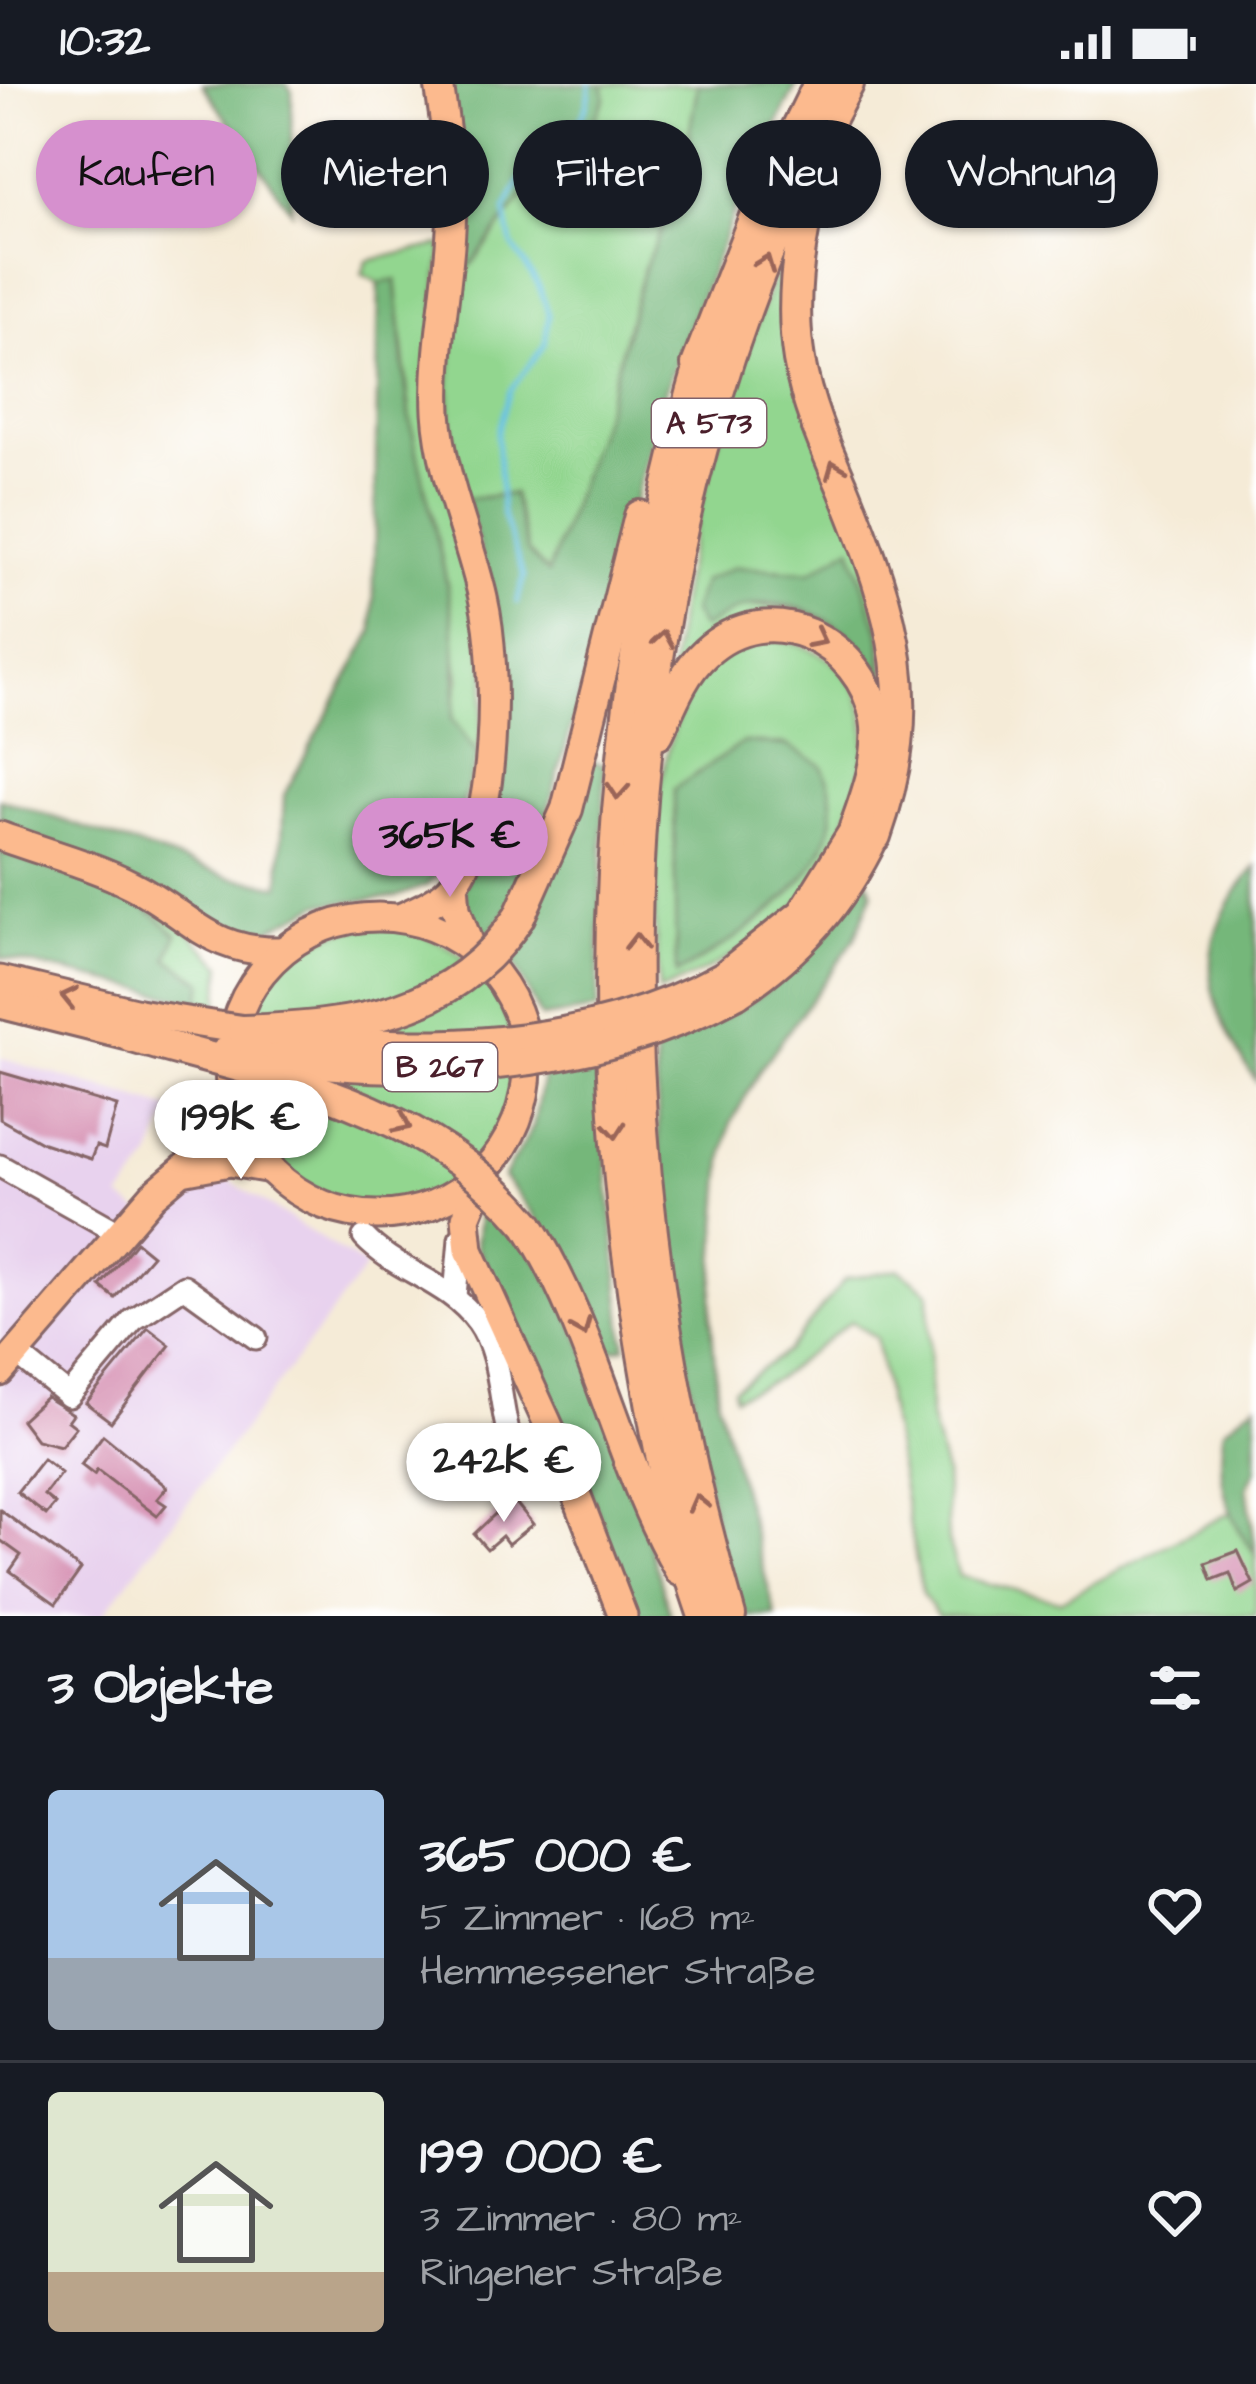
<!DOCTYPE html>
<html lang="de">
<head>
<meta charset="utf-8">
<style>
	:root { --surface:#171b24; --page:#20242c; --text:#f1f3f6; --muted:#9ea1a6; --line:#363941; --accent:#d690ce }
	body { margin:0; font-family:"Architects Daughter",sans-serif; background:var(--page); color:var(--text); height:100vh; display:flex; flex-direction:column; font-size:45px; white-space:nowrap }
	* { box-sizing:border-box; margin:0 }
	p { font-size:39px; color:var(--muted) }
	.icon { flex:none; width:66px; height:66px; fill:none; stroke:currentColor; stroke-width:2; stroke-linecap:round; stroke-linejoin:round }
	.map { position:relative; height:1532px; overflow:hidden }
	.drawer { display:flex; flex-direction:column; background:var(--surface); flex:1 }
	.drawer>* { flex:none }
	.banner { position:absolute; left:36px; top:36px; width:1185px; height:108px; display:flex; gap:24px }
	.price { position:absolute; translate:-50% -102px; padding:0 27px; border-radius:42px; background:#fff; color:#222; font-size:39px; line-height:78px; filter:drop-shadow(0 3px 6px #0008) }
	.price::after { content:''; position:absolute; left:50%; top:72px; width:36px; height:27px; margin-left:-18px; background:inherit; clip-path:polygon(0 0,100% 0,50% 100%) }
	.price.on { background:var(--accent); color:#111 }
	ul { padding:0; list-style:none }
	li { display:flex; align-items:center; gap:36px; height:300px; padding:0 48px }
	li+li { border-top:3px solid var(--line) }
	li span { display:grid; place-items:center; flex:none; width:336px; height:240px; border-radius:12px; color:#555 }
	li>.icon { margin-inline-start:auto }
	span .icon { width:144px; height:144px; fill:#fffc; stroke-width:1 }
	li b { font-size:51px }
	h2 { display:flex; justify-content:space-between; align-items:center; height:144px; padding:0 48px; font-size:51px }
	.pill { padding:0 42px; border-radius:54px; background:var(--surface); box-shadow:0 3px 9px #0004; font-size:42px; line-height:108px }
	.pill.on { background:var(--accent); color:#111 }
	.status { display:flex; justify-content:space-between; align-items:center; height:84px; padding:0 60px; background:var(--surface); direction:ltr }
	.status svg { height:33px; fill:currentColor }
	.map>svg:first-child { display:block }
	.built { fill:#e8d2ee }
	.green { fill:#92d68f; stroke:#6e7a5d; stroke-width:3; fill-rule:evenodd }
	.forest { fill:#75b77a; stroke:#606b52; stroke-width:3 }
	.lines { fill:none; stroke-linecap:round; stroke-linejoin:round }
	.stream { stroke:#69c2e6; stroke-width:4.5 }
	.building { fill:#d690b2 }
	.minor-casing { stroke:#866667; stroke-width:27 }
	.major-casing { stroke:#866667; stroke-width:33 }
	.highway-casing { stroke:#866667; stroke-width:36 }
	.minor { stroke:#fff; stroke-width:21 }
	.major { stroke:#fcba8e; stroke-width:27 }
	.highway { stroke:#fcba8e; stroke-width:30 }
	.major-bridge-casing { stroke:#866667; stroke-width:33; stroke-linecap:butt }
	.highway-bridge-casing { stroke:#866667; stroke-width:36; stroke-linecap:butt }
	.major-bridge { stroke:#fcba8e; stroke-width:27 }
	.highway-bridge { stroke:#fcba8e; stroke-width:30 }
	.oneway { stroke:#9a6558 }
	.labels { text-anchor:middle; stroke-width:12; stroke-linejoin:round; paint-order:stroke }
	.shield { fill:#fff; stroke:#80626b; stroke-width:3 }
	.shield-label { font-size:30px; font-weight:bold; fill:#4a1f2b }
</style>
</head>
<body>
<div class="status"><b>10:32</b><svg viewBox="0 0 49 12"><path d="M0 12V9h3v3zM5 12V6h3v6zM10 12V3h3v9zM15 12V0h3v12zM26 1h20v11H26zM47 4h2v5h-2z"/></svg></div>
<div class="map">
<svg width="1256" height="1532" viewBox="0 0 1256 1532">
	<rect width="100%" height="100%" fill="#fff"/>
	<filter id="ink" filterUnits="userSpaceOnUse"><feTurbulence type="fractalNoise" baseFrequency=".00833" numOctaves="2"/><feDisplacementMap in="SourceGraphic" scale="24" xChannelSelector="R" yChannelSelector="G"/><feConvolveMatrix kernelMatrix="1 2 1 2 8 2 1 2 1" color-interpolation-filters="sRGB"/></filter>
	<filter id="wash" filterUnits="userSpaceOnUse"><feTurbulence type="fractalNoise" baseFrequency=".004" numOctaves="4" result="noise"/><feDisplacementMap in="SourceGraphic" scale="48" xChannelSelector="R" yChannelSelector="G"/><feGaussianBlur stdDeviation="2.7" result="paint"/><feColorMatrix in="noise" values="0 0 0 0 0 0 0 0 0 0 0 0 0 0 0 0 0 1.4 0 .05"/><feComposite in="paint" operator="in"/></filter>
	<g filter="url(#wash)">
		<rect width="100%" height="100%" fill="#f5ebd7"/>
		<polygon class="built" points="0,974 171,1025 151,1074 121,1114 159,1142 189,1108 224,1093 366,1183 102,1532 0,1532"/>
		<g class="green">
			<polygon points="603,0 698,0 699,15 679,104 643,187 604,330 548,490 528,468 513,410 466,415 451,357 449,302 459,197 540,90 588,49 605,14"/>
			<polygon points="443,160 435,217 486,593 478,671 451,635 459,594 411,339 396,197 379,199 362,190 367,177"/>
			<path d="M785 178 879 518 891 655 858 574 752 531 671 601C677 469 731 305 778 182ZM734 483 810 488 883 570 881 594C862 538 799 521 746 522Z"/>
			<path d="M766 554C892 569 879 675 832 764 824 780 816 800 805 813 765 859 713 884 659 908 653 815 642 645 715 576 727 564 750 560 766 554Z"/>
			<polygon points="135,815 184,843 222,881 218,921 199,918 203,898 168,875"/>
			<circle cx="376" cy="982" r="139"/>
			<polygon points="899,1185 929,1208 930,1333 945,1389 948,1457 959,1492 1059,1517 1231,1428 1256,1470 1256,1532 938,1532 922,1510 876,1254 851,1237 776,1295 735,1313 733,1305 787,1267 845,1195"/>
		</g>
		<g class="forest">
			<polygon points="202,0 287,0 292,8 291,127"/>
			<polygon points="448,0 603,0 605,14 588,49 540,90 459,197"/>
			<polygon points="698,0 797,0 736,123 665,307 533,780 508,826 479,861 462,811 499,704 506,595 499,535 466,415 513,410 528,468 548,489 604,330 643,187 679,104"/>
			<path d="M396 196C401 245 403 295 412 344 430 439 468 537 452 635L478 671 444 782 428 801 398 812 320 820 247 856 0 736V715L230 793 280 802 284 711 373 547 379 199Z"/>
			<path d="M851 463 881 553 883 601C868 549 799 508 745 523 731 526 716 537 702 544L692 528 703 497 735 483 810 488Z"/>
			<path d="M744 658 786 661 821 681C871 774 744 852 676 890L674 705Z"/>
			<polygon points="589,676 605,681 597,926 541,934 509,871 531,842"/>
			<polygon points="0,767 135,815 177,850 168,875 203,898 199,918 0,873"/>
			<path d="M1256 783V997C1205 919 1187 858 1256 783Z"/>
			<path d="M867 794 873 808 854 856 760 986 730 1041 723 1077 711 1232 718 1318 776 1532H740L716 1449 663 1141 655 966C765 919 797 891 867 794Z"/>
			<path d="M597 979 625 1263 609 1267C580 1202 551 1147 503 1093L533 1043 544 987Z"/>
			<path d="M489 1113C594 1222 626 1392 671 1532H637L578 1377 476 1161 480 1125Z"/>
			<path d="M1256 1319V1385L1247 1403 1256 1470C1226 1434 1216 1391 1224 1345Z"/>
		</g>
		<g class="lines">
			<path class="stream" d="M517 518 524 493 502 429 497 350 510 307 545 260 549 231 539 202 512 161 505 126C512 113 519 95 529 84 555 56 591 43 590 0"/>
		</g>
		<g id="blocks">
			<g class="building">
				<polygon points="0,988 117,1022 105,1065 96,1062 91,1075 43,1059 0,1035"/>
				<polygon points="136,1158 152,1171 115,1214 100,1202"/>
				<polygon points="148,1244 170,1261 111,1338 86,1319"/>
				<polygon points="46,1313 73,1330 68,1337 76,1343 61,1362 36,1356 21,1336"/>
				<polygon points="103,1351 167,1403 157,1415 166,1421 157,1432 97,1386 94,1391 81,1381"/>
				<polygon points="43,1375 61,1389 44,1411 55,1420 46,1431 17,1408"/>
				<polygon points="512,1414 533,1440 508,1460 502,1452 487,1465 474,1450"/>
				<polygon points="0,1426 81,1485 56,1520 10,1487 21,1471 0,1456"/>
				<polygon points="1238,1467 1253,1499 1237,1508 1230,1489 1212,1496 1206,1479"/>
			</g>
		</g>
	</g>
	<g filter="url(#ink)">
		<use href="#blocks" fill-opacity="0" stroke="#866667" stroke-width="3"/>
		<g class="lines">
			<defs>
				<g id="minor">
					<polyline points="0,1082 119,1149"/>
					<path d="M364 1153C397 1188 448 1197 478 1238 508 1280 495 1344 523 1381L557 1360"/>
					<polyline points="455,1212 460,1155"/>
					<polyline points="16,1269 69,1312 133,1236 184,1202 256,1254"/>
				</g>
				<g id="major">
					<path d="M0 752C43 768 91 780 132 801 192 831 208 869 282 867"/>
					<polyline points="454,800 456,825 471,866"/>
					<circle cx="378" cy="982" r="149"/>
					<path d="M400 834C417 826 442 816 454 800 498 742 499 583 483 514 469 452 441 392 437 328 434 266 448 207 451 146 454 98 446 47 439 0"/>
					<polyline points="724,891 802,829 855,744"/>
					<polyline points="0,896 139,929"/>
					<path d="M737 910C800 869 843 819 875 752"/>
					<polyline points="0,920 132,953"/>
					<polyline points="187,1086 230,1078 271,1085"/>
					<polyline points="483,1092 466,1134 469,1166 557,1360 623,1532"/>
					<polyline points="0,1288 153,1111 219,1055 234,1022"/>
				</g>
				<g id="highway">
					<path d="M815 95C799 153 789 215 799 276 807 322 826 364 844 406 895 532 922 619 875 752"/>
					<polyline points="697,281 760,120 819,0"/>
					<path d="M658 649C671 621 682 590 705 569 769 510 861 556 876 635 882 670 867 711 855 744"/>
					<polyline points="519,833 567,725 640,432"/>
					<path d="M528 1141C597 1250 617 1377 680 1486"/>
					<path d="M704 1532C673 1444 656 1350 641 1258 585 923 609 589 705 264"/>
					<path d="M730 1532C586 1034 593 463 848 0"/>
				</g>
			</defs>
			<use href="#minor" class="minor-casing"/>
			<use href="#major" class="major-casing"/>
			<use href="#highway" class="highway-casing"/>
			<use href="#minor" class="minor"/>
			<use href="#major" class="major"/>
			<use href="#highway" class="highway"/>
			<defs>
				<g id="major-bridge">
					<path d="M139 929C333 963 543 990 724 891"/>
					<path d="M225 968C395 996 583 995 737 910"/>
				</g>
				<g id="highway-bridge">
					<path d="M244 947C353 942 454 932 519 833"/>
					<path d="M132 953C276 993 428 1021 528 1141"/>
				</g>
			</defs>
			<use href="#major-bridge" class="major-bridge-casing"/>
			<use href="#highway-bridge" class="highway-bridge-casing"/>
			<use href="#major-bridge" class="major-bridge"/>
			<use href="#highway-bridge" class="highway-bridge"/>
		</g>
		<defs><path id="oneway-chevron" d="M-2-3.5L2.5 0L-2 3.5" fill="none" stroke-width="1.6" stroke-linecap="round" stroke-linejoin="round" transform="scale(3)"/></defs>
		<g class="oneway">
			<use href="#oneway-chevron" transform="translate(765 179) rotate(-69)"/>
			<use href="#oneway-chevron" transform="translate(835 385) rotate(-112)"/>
			<use href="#oneway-chevron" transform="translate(663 555) rotate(-81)"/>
			<use href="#oneway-chevron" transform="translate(818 555) rotate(27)"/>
			<use href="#oneway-chevron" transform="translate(618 707) rotate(94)"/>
			<use href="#oneway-chevron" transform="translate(636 858) rotate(-90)"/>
			<use href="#oneway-chevron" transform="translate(69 913) rotate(-167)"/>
			<use href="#oneway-chevron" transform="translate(403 1040) rotate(26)"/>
			<use href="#oneway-chevron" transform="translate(615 1046) rotate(85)"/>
			<use href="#oneway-chevron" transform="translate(582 1244) rotate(67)"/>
			<use href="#oneway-chevron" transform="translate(698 1419) rotate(-104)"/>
		</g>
	</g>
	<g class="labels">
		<g class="shield">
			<rect x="652" y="315" width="114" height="48" rx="9"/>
			<rect x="383" y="959" width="114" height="48" rx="9"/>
		</g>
		<g class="shield-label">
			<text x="709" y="349">A 573</text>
			<text x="440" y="993">B 267</text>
		</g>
	</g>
</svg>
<b class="price on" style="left:450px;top:816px">365K €</b>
<b class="price" style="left:241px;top:1098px">199K €</b>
<b class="price" style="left:504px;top:1441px">242K €</b>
<div class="banner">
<a class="pill on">Kaufen</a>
<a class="pill">Mieten</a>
<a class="pill">Filter</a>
<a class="pill">Neu</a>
<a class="pill">Wohnung</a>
</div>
</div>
<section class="drawer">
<h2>3 Objekte<svg class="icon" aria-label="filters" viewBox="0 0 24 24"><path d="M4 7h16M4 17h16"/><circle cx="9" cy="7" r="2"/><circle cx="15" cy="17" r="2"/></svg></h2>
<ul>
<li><span style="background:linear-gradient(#a9c7e8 70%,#9aa5b1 0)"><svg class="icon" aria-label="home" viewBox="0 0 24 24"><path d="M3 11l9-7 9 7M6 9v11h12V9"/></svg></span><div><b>365 000 €</b><p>5 Zimmer · 168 m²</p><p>Hemmessener Straße</p></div><svg class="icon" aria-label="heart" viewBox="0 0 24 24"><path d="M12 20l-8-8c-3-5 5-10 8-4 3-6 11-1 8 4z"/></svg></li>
<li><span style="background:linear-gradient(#dfe7d0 75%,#b9a48a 0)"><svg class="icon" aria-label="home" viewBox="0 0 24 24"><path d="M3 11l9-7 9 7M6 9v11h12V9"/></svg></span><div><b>199 000 €</b><p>3 Zimmer · 80 m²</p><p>Ringener Straße</p></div><svg class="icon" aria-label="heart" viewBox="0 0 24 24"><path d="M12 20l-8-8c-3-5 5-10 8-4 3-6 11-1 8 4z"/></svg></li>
</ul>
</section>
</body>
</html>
